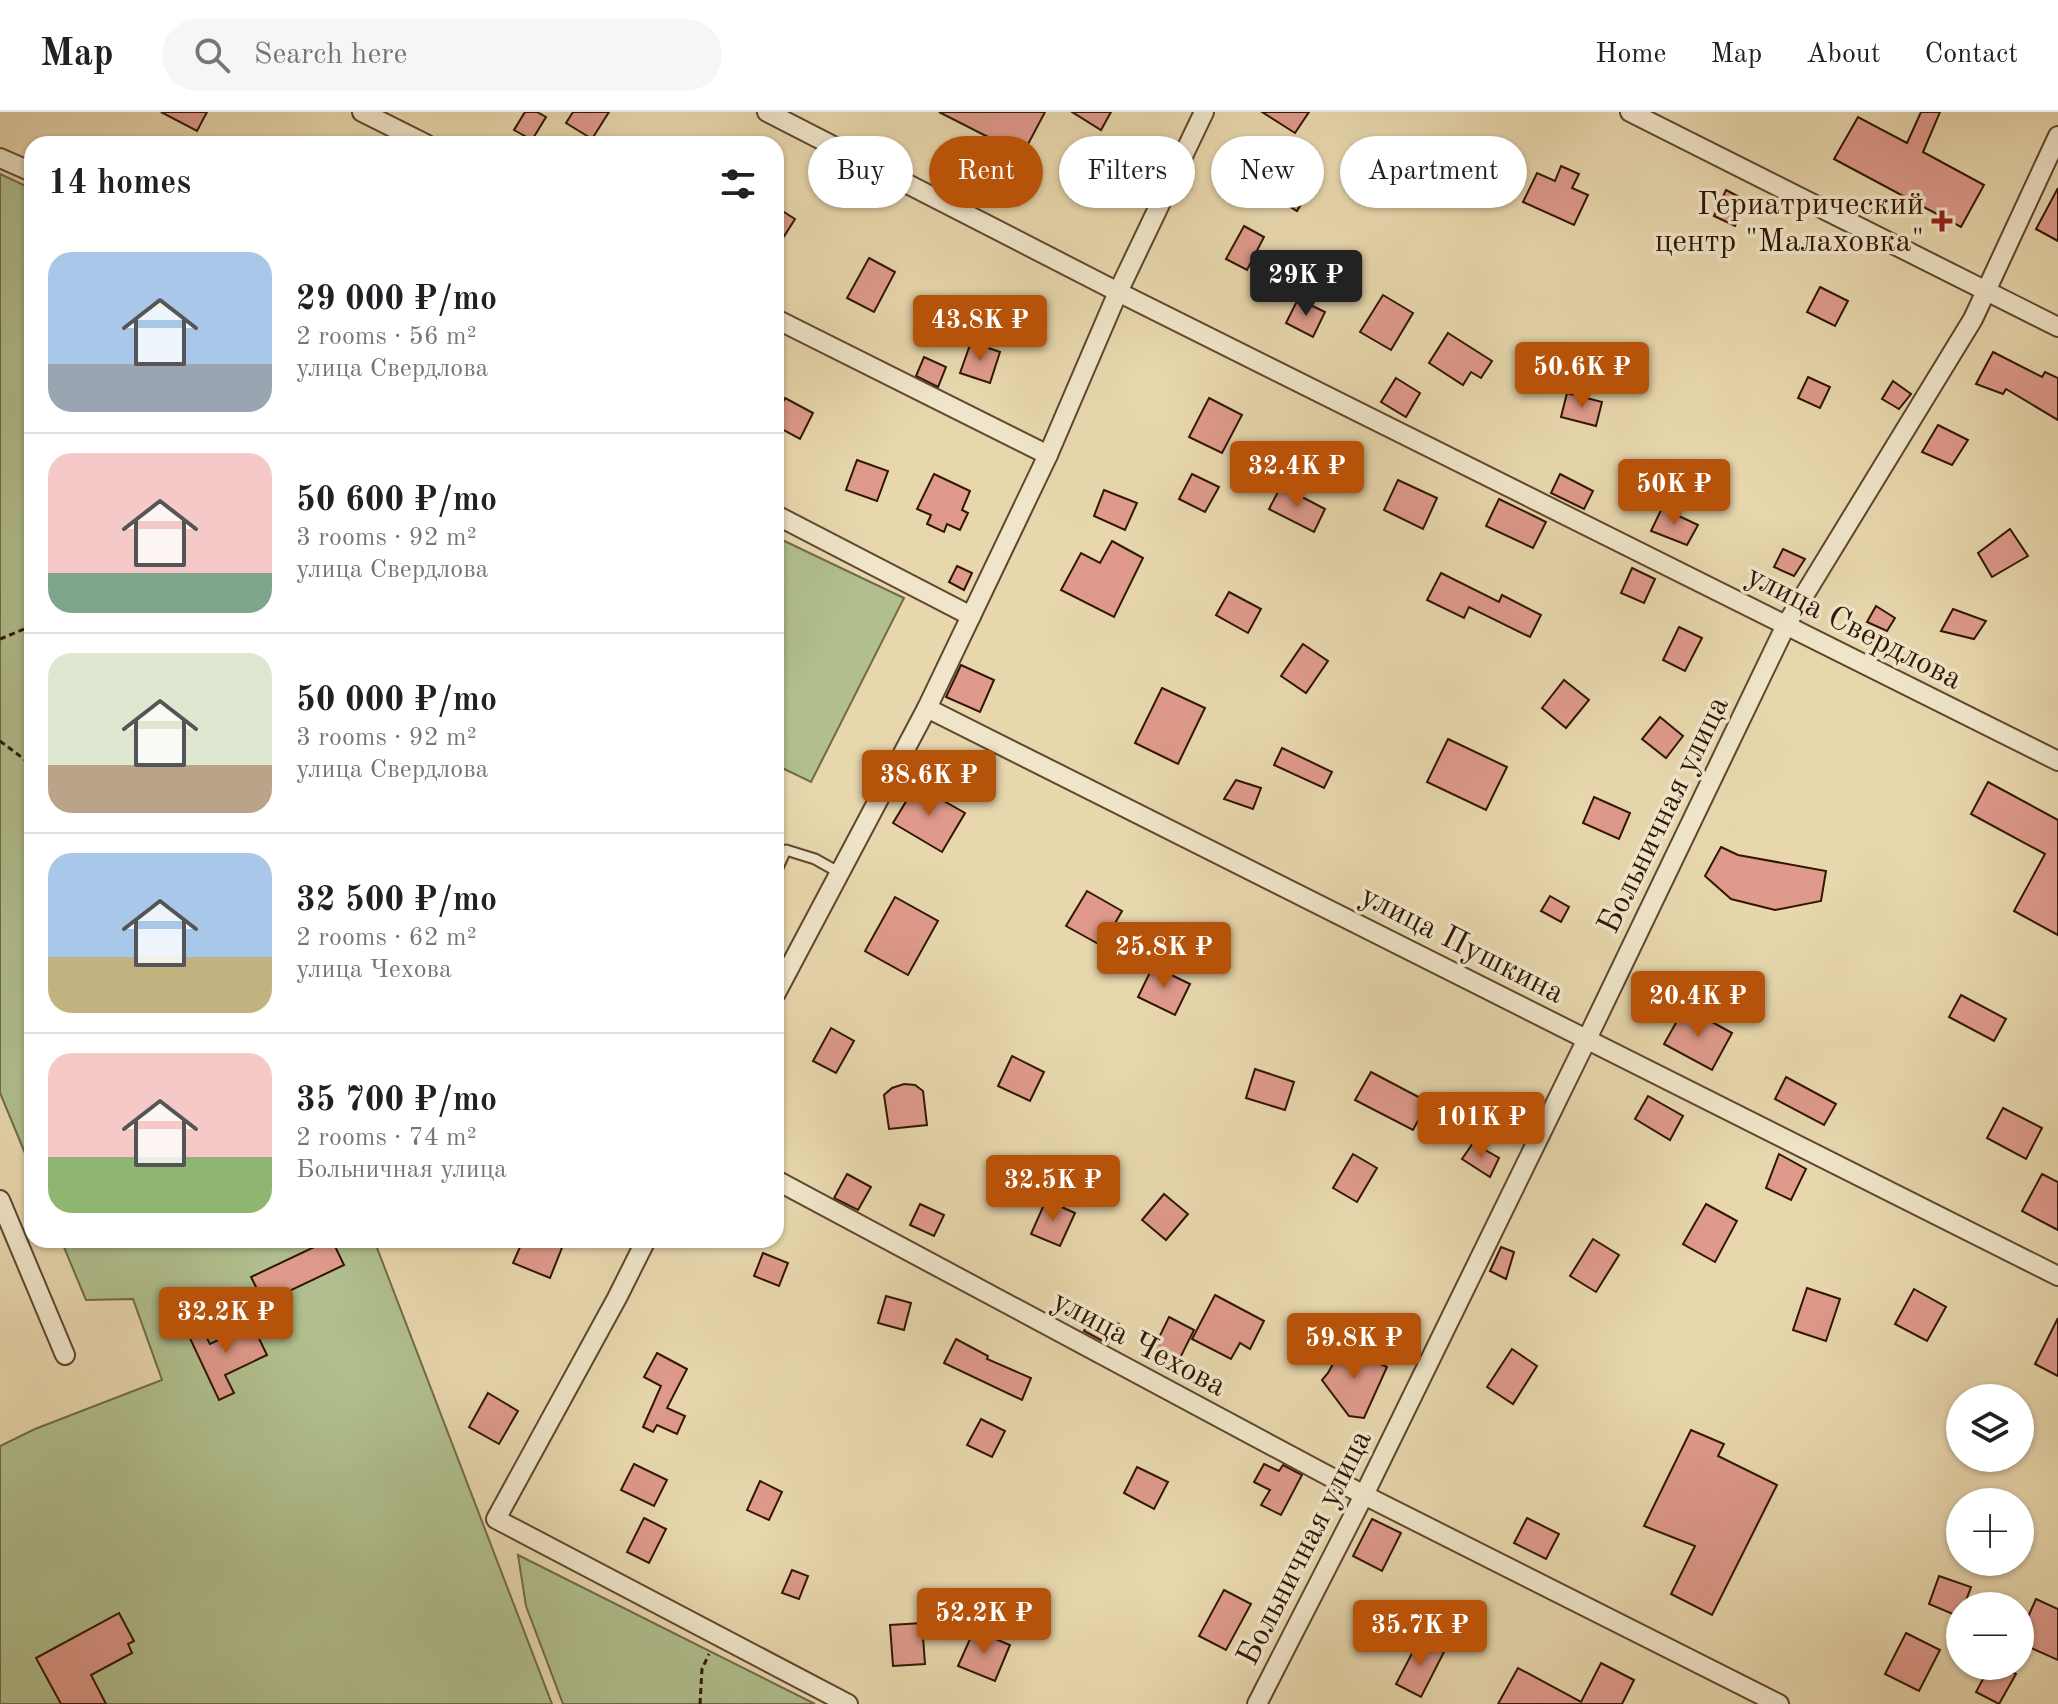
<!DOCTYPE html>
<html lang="en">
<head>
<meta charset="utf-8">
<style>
	:root { --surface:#fff; --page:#f6f6f6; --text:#202124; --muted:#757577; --line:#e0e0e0; --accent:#b45309 }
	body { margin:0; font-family:"Old Standard TT",serif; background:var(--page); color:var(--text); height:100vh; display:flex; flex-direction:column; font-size:30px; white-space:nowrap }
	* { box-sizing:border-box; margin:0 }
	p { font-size:26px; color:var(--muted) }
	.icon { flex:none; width:44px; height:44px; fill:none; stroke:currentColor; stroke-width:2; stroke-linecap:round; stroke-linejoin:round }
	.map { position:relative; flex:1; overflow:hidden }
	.details { position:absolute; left:24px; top:24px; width:760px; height:1112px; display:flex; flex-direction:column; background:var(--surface); border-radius:24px; box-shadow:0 2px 6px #0004 }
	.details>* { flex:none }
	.hud { position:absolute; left:808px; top:24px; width:760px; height:72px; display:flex; gap:16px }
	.tools { position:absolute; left:1946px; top:1272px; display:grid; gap:16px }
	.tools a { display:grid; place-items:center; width:88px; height:88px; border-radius:50%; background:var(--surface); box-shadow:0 2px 6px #0004; font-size:40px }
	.price { position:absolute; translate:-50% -68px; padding:0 18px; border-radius:8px; background:var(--accent); color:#fff; font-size:26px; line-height:52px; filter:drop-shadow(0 2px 4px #0008) }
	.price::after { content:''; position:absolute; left:50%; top:48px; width:24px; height:18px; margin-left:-12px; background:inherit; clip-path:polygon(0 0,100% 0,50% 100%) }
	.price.on { background:#222; color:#fff }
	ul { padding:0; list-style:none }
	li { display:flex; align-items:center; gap:24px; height:200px; padding:0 24px }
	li+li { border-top:2px solid var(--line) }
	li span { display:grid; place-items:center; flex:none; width:224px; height:160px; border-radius:24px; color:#555 }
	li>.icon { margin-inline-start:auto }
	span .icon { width:96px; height:96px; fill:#fffc; stroke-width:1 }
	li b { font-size:34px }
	h2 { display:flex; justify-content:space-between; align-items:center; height:96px; padding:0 24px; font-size:34px }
	.chip { padding:0 28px; border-radius:36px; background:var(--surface); box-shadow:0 2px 6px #0004; font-size:28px; line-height:72px }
	.chip.on { background:var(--accent); color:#fff }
	header { display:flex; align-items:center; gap:48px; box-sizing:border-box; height:112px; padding:0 40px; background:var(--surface); border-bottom:2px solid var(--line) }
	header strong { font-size:38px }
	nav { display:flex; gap:44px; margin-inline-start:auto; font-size:28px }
	.search { width:560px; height:72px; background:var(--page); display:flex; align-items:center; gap:20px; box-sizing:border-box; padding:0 28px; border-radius:44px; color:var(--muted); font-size:30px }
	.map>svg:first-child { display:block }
	.green { fill:#b1bf8e; stroke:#706b49; stroke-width:2 }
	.building { fill:#df9a8b; stroke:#301704; stroke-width:2 }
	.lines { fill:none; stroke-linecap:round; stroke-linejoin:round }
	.lane-casing { stroke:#5e472e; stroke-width:13 }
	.street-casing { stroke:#5e472e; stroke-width:22 }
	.path { stroke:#301704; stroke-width:3; stroke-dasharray:6 4; stroke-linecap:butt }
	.lane { stroke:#f0e5ca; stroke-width:9 }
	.street { stroke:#f0e5ca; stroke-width:18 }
	.poi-dot { fill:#8f2418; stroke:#f0e5ca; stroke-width:3 }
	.labels { text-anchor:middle; stroke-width:7; stroke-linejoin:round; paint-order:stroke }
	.poi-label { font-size:32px; fill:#301704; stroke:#f0e5ca; text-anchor:end }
	.street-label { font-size:32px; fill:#301704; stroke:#f0e5ca }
</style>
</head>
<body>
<header>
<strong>Map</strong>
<div class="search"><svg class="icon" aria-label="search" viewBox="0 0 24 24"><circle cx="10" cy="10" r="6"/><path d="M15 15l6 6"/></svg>Search here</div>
<nav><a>Home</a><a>Map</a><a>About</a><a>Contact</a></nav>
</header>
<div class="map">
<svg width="2058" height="1592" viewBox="0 0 2058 1592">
	<rect width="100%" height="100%" fill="#e8d7ad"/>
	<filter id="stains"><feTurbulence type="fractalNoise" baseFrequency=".0025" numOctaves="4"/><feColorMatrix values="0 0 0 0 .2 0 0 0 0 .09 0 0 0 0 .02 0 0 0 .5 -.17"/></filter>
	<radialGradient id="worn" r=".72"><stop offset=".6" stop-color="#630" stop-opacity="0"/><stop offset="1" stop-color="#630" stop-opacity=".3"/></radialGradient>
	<g class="green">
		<polygon points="0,62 32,77 32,1058 0,981"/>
		<polygon points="776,425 904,486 811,670 776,653"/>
		<polygon points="61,1128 374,1128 552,1592 0,1592 0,1334 35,1317 162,1268 133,1187 86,1188"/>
		<polygon points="518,1443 815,1592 563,1592 526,1494"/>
	</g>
	<g class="building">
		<polygon points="161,0 207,0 197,19"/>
		<polygon points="525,0 537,0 546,5 532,28 514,18"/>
		<polygon points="573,0 609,0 592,27 566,11"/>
		<polygon points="939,0 1045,0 999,87 973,73 996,29"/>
		<polygon points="1072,0 1111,0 1101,18"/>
		<polygon points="1262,0 1309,0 1295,21"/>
		<polygon points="1921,0 1940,0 1923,40 1984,73 1961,115 1834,47 1858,5 1907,31"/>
		<polygon points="1406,43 1432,57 1416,86 1390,72"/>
		<polygon points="1281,53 1313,72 1297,99 1266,80"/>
		<polygon points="1561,54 1579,62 1572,76 1588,83 1574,113 1523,90 1537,61 1555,69"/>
		<polygon points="2058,76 2058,129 2036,117"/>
		<polygon points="1726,78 1747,89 1735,114 1714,104"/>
		<polygon points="776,95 795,107 776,137"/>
		<polygon points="1244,114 1264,125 1247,158 1226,147"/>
		<polygon points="869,146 895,160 874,200 847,186"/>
		<polygon points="1820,175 1848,189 1835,214 1807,200"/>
		<polygon points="1383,183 1413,201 1391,238 1360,220"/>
		<polygon points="1298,187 1325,200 1313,225 1286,211"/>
		<polygon points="1448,221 1492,249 1481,266 1471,260 1463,273 1429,251"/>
		<polygon points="971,230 1000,240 990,271 960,261"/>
		<polygon points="1993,240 2042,265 2045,260 2058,266 2058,308 2006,277 2003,282 1976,272"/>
		<polygon points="924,245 946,255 938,275 916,264"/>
		<polygon points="1808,265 1830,275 1820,296 1798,286"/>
		<polygon points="1396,266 1420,281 1406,305 1381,290"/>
		<polygon points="1893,269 1911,282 1899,297 1882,287"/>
		<polygon points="1567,281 1602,290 1596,314 1561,305"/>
		<polygon points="785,286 813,301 800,327 776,314 776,303"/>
		<polygon points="1209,286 1242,303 1222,341 1189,325"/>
		<polygon points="1938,313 1968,328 1952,353 1922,340"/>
		<polygon points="857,348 888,359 877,389 846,378"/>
		<polygon points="934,362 970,379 962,398 968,401 960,418 947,412 944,420 927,412 931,403 917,397"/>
		<polygon points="1192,362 1219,375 1205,400 1179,387"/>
		<polygon points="1560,362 1593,379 1584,397 1551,381"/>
		<polygon points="1398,368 1437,386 1423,417 1384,398"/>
		<polygon points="1281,374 1325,397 1314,420 1269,397"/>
		<polygon points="1104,378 1137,391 1125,418 1094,404"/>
		<polygon points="1499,387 1546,410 1533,436 1486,414"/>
		<polygon points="1662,396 1698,413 1687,433 1651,419"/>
		<polygon points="2010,417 2028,444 1992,465 1978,441"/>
		<polygon points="1112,429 1143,446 1114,505 1061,478 1081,441 1100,451"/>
		<polygon points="1783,437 1805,447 1794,464 1774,455"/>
		<polygon points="957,454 972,461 964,478 949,470"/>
		<polygon points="1632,456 1655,467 1644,491 1621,481"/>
		<polygon points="1441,461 1499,490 1502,483 1541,503 1530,525 1469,495 1464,506 1427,488"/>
		<polygon points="1229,480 1261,497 1248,521 1216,503"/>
		<polygon points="1876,494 1895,506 1887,519 1867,510"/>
		<polygon points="1953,497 1986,509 1974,527 1941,519"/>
		<polygon points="1679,515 1702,526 1685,559 1663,548"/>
		<polygon points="1303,532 1328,549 1306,581 1281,564"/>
		<polygon points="961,553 994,568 980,600 946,585"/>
		<polygon points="1564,568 1589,588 1566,616 1542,596"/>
		<polygon points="1162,576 1205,596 1178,652 1135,631"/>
		<polygon points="1660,605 1683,624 1666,646 1642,627"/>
		<polygon points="1448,627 1507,655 1486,698 1427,670"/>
		<polygon points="1282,636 1332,660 1324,676 1274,653"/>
		<polygon points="1236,668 1261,676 1253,697 1224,687"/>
		<polygon points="1988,670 2058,708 2058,823 2014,799 2045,742 1971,702"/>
		<polygon points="916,673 965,701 942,740 893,711"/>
		<polygon points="1594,685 1630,701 1619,727 1583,711"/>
		<polygon points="1721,735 1738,743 1826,759 1821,789 1775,798 1731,787 1705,764"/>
		<polygon points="1087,779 1122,799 1102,834 1066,814"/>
		<polygon points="1550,784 1569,795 1561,810 1541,799"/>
		<polygon points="895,785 938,809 908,863 865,839"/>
		<polygon points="1153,854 1190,872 1175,903 1138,885"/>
		<polygon points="1961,883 2006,907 1994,929 1949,905"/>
		<polygon points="1685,895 1732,921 1712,958 1664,932"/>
		<polygon points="831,916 854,929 836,961 813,949"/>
		<polygon points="1012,944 1044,960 1030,989 998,974"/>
		<polygon points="1255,957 1294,970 1285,998 1246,986"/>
		<polygon points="1371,960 1428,990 1413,1018 1355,988"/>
		<polygon points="1786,965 1836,992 1824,1013 1775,987"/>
		<polygon points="904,972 915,973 923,979 927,1013 889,1017 884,983 892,976"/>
		<polygon points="1648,984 1683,1004 1670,1028 1635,1007"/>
		<polygon points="2003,996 2042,1016 2026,1047 1987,1026"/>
		<polygon points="1473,1031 1499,1046 1490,1065 1462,1047"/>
		<polygon points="1353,1042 1377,1056 1357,1090 1333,1076"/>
		<polygon points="1779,1042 1806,1057 1791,1088 1766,1076"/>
		<polygon points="847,1062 871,1075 858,1098 834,1086"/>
		<polygon points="2042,1062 2058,1070 2058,1118 2022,1099"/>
		<polygon points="1164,1082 1188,1102 1166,1128 1142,1108"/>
		<polygon points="1046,1088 1075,1101 1060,1134 1031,1122"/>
		<polygon points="920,1092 944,1103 934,1124 910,1113"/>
		<polygon points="1706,1092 1737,1109 1715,1150 1683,1132"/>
		<polygon points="1593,1127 1619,1143 1596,1180 1570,1164"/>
		<polygon points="329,1128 332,1128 344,1153 264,1191 251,1165"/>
		<polygon points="523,1128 565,1128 550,1166 513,1151"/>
		<polygon points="1501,1135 1514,1140 1506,1167 1490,1159"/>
		<polygon points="763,1141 788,1151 779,1174 754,1164"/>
		<polygon points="1807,1176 1840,1187 1826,1229 1793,1218"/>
		<polygon points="1914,1177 1946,1195 1927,1229 1895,1212"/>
		<polygon points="1215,1183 1264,1209 1250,1237 1240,1231 1231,1247 1192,1227"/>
		<polygon points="886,1184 911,1191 904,1218 878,1211"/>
		<polygon points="1094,1200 1119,1212 1108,1232 1084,1219"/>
		<polygon points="1169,1205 1194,1218 1173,1260 1148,1248"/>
		<polygon points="2058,1206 2058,1264 2035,1252"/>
		<polygon points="252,1212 267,1243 225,1263 234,1281 219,1288 187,1220 200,1213 210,1232"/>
		<polygon points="956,1227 988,1244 987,1247 1031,1266 1022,1288 944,1251"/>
		<polygon points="1343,1234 1387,1255 1364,1306 1349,1304 1322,1268 1328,1261"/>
		<polygon points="1512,1237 1537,1254 1513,1292 1487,1275"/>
		<polygon points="657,1241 687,1257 667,1296 685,1304 677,1322 657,1313 653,1320 643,1315 661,1274 644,1265"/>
		<polygon points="488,1281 518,1299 499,1332 469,1315"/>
		<polygon points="981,1307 1005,1319 992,1345 967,1333"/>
		<polygon points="1691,1318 1724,1332 1718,1344 1777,1373 1712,1503 1671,1482 1695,1434 1644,1414"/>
		<polygon points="634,1352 667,1368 654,1394 621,1378"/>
		<polygon points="1264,1352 1279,1359 1283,1353 1302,1363 1281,1403 1261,1393 1270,1378 1254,1370"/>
		<polygon points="1137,1355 1168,1370 1154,1397 1124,1381"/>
		<polygon points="760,1369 782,1380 769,1408 747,1398"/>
		<polygon points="644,1406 666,1417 649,1451 627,1440"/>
		<polygon points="1527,1406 1559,1422 1546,1447 1514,1431"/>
		<polygon points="1372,1407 1401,1421 1382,1459 1353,1444"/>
		<polygon points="792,1458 808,1464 799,1487 782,1481"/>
		<polygon points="1939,1464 1971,1475 1964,1494 1960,1494 1960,1505 1929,1492"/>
		<polygon points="1224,1478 1251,1492 1226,1538 1199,1524"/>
		<polygon points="2036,1487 2058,1497 2058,1548 2020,1531 2020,1523"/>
		<polygon points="119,1501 134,1529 128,1532 132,1541 91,1563 106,1592 61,1592 36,1546"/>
		<polygon points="922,1511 925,1552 893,1554 890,1513"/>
		<polygon points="974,1518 1010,1533 995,1569 958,1554"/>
		<polygon points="1906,1521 1940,1538 1919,1579 1885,1562"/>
		<polygon points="1419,1528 1444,1540 1421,1585 1396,1572"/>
		<polygon points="1601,1551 1634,1568 1622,1592 1498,1592 1518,1556 1581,1590"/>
		<polygon points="1990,1554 2001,1554 2016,1562 1999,1592 1976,1580"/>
	</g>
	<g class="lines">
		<defs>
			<polyline id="lane" points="776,760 786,738 815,747 840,761"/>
			<g id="street">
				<polyline points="362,0 426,32"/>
				<polyline points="767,0 1118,180 2058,649"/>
				<polyline points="1630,0 2058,215"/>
				<polyline points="0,46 32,60"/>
				<polyline points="776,207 1048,343"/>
				<polyline points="776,403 971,504"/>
				<polyline points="927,596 2058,1164"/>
				<polyline points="776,881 927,596 1048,343 1118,180 1204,0"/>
				<polyline points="776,1068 1364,1383 1779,1592"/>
				<polyline points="0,1088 65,1243"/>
				<polyline points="646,1128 617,1186 496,1407 848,1592"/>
				<polyline points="1257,1592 1364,1383 1587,927 1786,513 1973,207 2058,24"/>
			</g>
		</defs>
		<use href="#lane" class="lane-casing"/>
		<use href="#street" class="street-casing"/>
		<g class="path">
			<polyline points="0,527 32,514"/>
			<polyline points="0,629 32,653"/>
			<polyline points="700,1592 702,1557 709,1542"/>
		</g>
		<use href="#lane" class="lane"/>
		<use href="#street" class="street"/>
	</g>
	<path class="poi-dot" d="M1938 97h8v8h8v8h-8v8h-8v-8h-8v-8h8z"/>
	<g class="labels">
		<g class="poi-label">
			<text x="1924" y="102">Гериатрический<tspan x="1924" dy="37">центр "Малаховка"</tspan></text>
		</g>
		<g class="street-label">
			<text transform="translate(1855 514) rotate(27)" y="11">улица Свердлова</text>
			<text transform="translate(1662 702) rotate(-64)" y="11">Больничная улица</text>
			<text transform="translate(1463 831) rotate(27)" y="11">улица Пушкина</text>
			<text transform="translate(1140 1230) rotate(28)" y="11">улица Чехова</text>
			<text transform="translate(1303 1435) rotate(-63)" y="11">Больничная улица</text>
		</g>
	</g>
	<rect width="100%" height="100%" filter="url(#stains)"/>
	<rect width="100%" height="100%" fill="url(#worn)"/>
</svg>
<div class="tools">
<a><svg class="icon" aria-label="layers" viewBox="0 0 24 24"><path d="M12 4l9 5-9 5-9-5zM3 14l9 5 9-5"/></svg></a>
<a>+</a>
<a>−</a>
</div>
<b class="price on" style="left:1306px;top:206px">29K ₽</b>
<b class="price" style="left:980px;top:251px">43.8K ₽</b>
<b class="price" style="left:1582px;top:298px">50.6K ₽</b>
<b class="price" style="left:1297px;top:397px">32.4K ₽</b>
<b class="price" style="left:1674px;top:415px">50K ₽</b>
<b class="price" style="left:929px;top:706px">38.6K ₽</b>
<b class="price" style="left:1164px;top:878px">25.8K ₽</b>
<b class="price" style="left:1698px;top:927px">20.4K ₽</b>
<b class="price" style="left:1481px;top:1048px">101K ₽</b>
<b class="price" style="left:1053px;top:1111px">32.5K ₽</b>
<b class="price" style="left:226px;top:1243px">32.2K ₽</b>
<b class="price" style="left:1354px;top:1269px">59.8K ₽</b>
<b class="price" style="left:984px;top:1544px">52.2K ₽</b>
<b class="price" style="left:1420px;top:1556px">35.7K ₽</b>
<div class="hud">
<a class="chip">Buy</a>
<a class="chip on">Rent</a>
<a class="chip">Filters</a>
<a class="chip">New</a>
<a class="chip">Apartment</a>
</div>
<section class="details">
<h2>14 homes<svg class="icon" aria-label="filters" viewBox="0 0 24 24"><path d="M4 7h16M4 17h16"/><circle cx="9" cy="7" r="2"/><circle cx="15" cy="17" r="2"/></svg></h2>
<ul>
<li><span style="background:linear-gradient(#a9c7e8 70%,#9aa5b1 0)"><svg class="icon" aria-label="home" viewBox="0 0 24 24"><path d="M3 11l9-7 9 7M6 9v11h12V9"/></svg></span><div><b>29 000 ₽/mo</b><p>2 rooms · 56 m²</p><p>улица Свердлова</p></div></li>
<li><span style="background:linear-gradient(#f6c9c9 75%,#7fa58c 0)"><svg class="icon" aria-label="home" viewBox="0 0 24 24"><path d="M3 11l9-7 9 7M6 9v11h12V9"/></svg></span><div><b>50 600 ₽/mo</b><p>3 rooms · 92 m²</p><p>улица Свердлова</p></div></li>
<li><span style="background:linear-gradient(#dfe7d0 70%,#b9a48a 0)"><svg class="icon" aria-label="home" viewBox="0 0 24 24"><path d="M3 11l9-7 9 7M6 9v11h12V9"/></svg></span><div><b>50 000 ₽/mo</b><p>3 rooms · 92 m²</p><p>улица Свердлова</p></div></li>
<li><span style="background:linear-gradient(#a9c7e8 65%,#c2b280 0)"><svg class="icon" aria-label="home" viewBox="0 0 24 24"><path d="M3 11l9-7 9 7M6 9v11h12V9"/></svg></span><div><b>32 500 ₽/mo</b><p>2 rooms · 62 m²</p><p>улица Чехова</p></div></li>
<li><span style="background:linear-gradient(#f6c9c9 65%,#8fb573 0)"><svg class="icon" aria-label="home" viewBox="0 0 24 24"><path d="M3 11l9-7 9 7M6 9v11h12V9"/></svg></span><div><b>35 700 ₽/mo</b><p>2 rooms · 74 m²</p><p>Больничная улица</p></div></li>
</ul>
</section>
</div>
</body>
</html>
